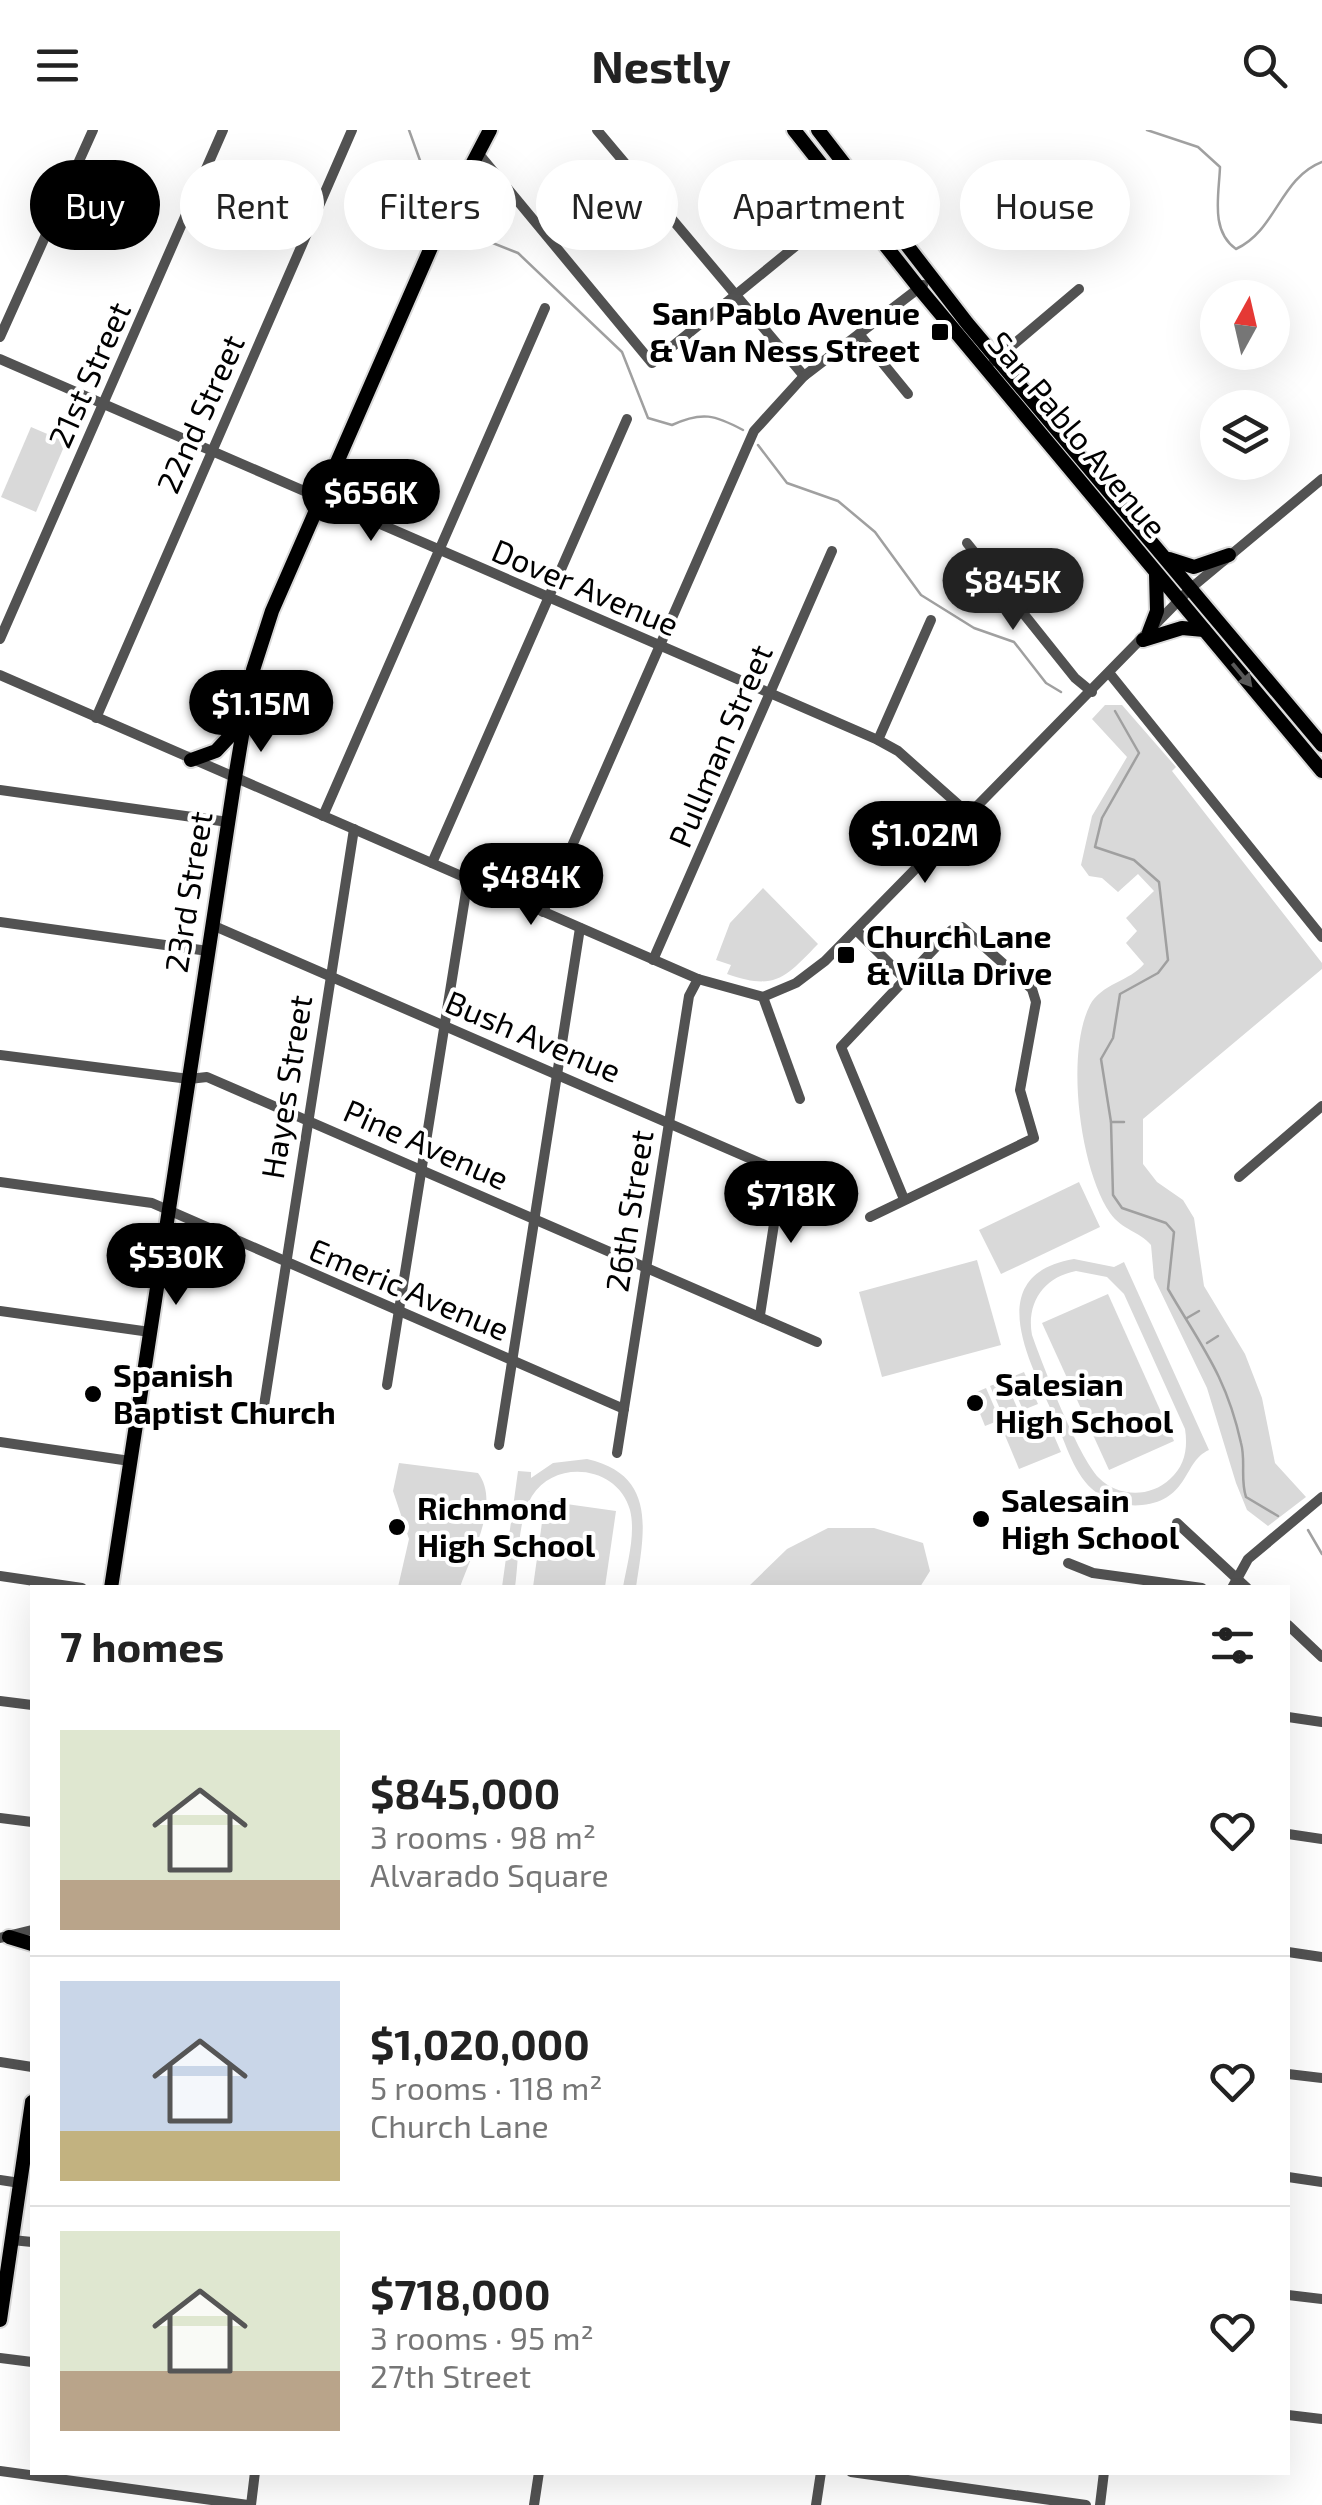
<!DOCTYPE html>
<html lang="en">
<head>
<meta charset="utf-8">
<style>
	:root { --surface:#fff; --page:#f2f2f2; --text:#222; --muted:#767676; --line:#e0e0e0; --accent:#000 }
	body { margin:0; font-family:"Exo 2",sans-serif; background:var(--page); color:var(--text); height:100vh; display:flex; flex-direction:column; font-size:38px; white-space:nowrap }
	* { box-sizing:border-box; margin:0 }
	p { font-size:32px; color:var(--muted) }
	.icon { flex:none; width:55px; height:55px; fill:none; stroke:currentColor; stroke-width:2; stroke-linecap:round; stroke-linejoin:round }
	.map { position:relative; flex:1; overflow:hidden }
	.panel { position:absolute; left:30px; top:1455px; width:1260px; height:890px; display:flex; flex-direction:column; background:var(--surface); border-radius:0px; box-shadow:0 10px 40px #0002 }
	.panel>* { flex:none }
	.top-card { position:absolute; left:30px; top:30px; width:1262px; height:90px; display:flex; gap:20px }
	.needle { width:65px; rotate:8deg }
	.buttons { position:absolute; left:1200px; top:150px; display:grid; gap:20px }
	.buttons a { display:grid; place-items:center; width:90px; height:90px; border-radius:50%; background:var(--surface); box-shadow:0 10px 40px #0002; font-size:50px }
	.price { position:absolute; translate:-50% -85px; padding:0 22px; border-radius:35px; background:var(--accent); color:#fff; font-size:32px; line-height:65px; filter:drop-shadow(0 2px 5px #0008) }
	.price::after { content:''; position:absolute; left:50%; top:60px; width:30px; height:22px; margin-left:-15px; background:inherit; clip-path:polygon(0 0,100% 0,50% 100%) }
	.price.on { background:#222; color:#fff }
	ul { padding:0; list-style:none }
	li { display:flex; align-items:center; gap:30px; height:250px; padding:0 30px }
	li+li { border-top:2px solid var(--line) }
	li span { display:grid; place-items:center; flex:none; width:280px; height:200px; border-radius:0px; color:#555 }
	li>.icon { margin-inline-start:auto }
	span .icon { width:120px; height:120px; fill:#fffc; stroke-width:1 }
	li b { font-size:42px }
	h2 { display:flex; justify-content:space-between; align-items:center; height:120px; padding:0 30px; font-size:42px }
	.pill { padding:0 35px; border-radius:45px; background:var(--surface); box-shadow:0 10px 40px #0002; font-size:35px; line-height:90px }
	.pill.on { background:var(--accent); color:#fff }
	header { display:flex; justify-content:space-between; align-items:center; height:130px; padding:0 30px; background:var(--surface); font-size:45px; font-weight:700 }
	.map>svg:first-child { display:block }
	.green { fill:#d9d9d9; fill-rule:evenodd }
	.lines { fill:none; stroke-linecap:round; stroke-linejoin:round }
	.stream { stroke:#a0a0a0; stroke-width:2.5 }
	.major-casing { stroke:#dbdbdb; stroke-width:18 }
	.minor { stroke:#525252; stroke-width:10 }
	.major { stroke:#000; stroke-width:14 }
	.oneway { fill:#595959 }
	.poi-dot { fill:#000; stroke:#fff; stroke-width:4 }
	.labels { text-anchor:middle; stroke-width:8; stroke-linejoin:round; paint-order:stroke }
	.poi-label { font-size:32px; font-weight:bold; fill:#000; stroke:#fff; text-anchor:start }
	.street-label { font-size:32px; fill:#000; stroke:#fff }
</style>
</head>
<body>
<header><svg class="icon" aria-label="menu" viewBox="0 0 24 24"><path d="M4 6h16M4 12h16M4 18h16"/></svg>Nestly<svg class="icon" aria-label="search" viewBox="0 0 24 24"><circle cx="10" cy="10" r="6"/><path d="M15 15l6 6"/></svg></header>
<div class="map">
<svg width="1322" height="2375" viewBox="0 0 1322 2375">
	<rect width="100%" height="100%" fill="#fff"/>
	<g class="green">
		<polygon points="31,297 66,312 36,382 1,367"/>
		<path d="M1105 575H1122L1176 637 1172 641 1322 833V839L1143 989V1034L1157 1052 1183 1070 1194 1088 1204 1156 1245 1224 1262 1268 1275 1333 1306 1367 1268 1396 1247 1380 1236 1353 1207 1258 1154 1148 1151 1115C1139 1101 1122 1100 1110 1083 1080 1039 1065 924 1090 875 1101 854 1130 851 1144 834L1126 813 1137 801 1126 788 1154 761 1138 744 1118 762 1102 748 1089 746 1081 735 1092 686 1127 627 1092 589Z"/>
		<path d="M763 758 818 814C785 848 775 861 727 844L731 835 716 830 730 793Z"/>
		<polygon points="1079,1052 1100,1097 1001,1144 979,1100"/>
		<path d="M1074 1129 1114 1137 1124 1132 1209 1320C1183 1331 1190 1370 1142 1375 1124 1377 1106 1371 1092 1359 1072 1341 1064 1308 1053 1284 1030 1232 981 1145 1074 1129ZM1076 1141 1107 1147 1124 1164 1185 1299C1188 1318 1185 1336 1170 1349 1150 1368 1118 1367 1099 1348 1078 1326 1043 1236 1032 1205 1026 1173 1044 1147 1076 1141Z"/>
		<polygon points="977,1130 1001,1215 882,1247 859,1162"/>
		<polygon points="1108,1164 1174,1311 1109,1340 1042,1193"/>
		<polygon points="1024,1242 1038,1274 1023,1280 1009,1248"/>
		<polygon points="1005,1250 1019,1282 1004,1288 990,1256"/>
		<polygon points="986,1258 1000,1290 985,1296 972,1264"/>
		<polygon points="1045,1285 1061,1322 1019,1339 1004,1303"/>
		<path d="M587 1329C658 1345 644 1403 636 1457H623C627 1434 636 1404 630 1380 618 1336 556 1328 532 1366 517 1391 519 1430 515 1457H502L518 1341 531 1342V1348L553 1333Z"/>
		<path d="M399 1333 478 1343C501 1373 471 1425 460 1457H398L409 1409 393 1361Z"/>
		<polygon points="545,1371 616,1381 605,1457 533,1457"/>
		<polygon points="828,1398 874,1398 923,1413 930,1441 920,1457 748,1457 787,1419"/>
	</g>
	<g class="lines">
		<g class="stream">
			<polyline points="409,0 426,47 437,57"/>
			<path d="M1147 0 1198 17 1220 37C1219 65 1210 101 1236 119 1276 101 1280 48 1322 32"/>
			<path d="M459 94 470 104 518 123 622 222 648 288 672 295C702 281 715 285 743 300"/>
			<polyline points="758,315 787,353 838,371 875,402 921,465 974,498 1014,512 1046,553 1061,562"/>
			<path d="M1115 581 1139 623 1102 688 1095 717 1134 730 1159 752 1168 830 1158 843 1120 864 1113 908 1101 929 1111 992 1113 1065 1122 1078 1166 1093 1174 1102 1168 1159C1201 1216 1226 1245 1241 1313 1246 1331 1240 1349 1246 1367L1278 1386"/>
			<polyline points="1111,992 1124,992"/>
			<polyline points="1187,1188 1199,1181"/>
			<polyline points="1207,1213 1218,1206"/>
			<polyline points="1308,1400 1322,1424"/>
		</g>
		<defs>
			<g id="major">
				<polyline points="794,0 919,158 1322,641"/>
				<polyline points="818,0 967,193 1322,615"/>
				<polyline points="1169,429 1194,437 1229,425"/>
				<polyline points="1149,502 1157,481 1156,444"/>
				<polyline points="1143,510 1182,498 1204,500"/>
				<polyline points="191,630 216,621 244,591"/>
				<polyline points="111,1458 235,648 253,540 272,481 443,90 490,0"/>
				<polyline points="9,1807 32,1814"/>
				<polyline points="0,2190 32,1972"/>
			</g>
		</defs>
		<use href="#major" class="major-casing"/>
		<g class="minor">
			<polyline points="597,0 804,246"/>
			<polyline points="478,23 652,233 851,71"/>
			<polyline points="859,204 908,264"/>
			<polyline points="0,207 93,0"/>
			<polyline points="0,229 878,610 898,621 970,685"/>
			<polyline points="994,231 1079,159"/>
			<polyline points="967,413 1075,548 1092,562"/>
			<polyline points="0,509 223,0"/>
			<polyline points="1110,544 1322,807"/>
			<polyline points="0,545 698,849 763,867"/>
			<polyline points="96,588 352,0"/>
			<polyline points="878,610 931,490"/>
			<polyline points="0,660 228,692"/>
			<polyline points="323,686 545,178"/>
			<polyline points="432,733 627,289"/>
			<polyline points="543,782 754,301 804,246 923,155"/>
			<polyline points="0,792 208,821"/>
			<polyline points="212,795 834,1065"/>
			<polyline points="856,800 904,848"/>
			<polyline points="653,830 832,421"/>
			<polyline points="763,867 796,853 825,831 1191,458 1322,349"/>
			<polyline points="763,867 800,969"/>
			<polyline points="0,925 189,949 207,947 817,1212"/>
			<polyline points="1239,1047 1322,976"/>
			<polyline points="0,1052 152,1073 624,1279"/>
			<polyline points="870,1087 1034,1008 1020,960 1036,872 1032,859 962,797 952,800 841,917 904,1069"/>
			<polyline points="0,1181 150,1202"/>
			<polyline points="760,1185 782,1042"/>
			<polyline points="387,1255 468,749"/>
			<polyline points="263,1282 354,699"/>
			<polyline points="0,1312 130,1331"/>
			<polyline points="499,1315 580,798"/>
			<polyline points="617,1323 689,866 698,849"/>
			<polyline points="1177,1393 1247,1458"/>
			<polyline points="1068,1433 1093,1443 1202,1458"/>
			<polyline points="0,1446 82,1458"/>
			<polyline points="1232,1458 1248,1429 1322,1367"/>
			<polyline points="1288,1495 1322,1527"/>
			<polyline points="0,1571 32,1575"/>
			<polyline points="1288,1587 1322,1592"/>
			<polyline points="0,1688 32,1692"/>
			<polyline points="1288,1704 1322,1709"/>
			<polyline points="0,1808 32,1800"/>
			<polyline points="1288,1822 1322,1827"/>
			<polyline points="0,1932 32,1937"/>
			<polyline points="1288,1944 1322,1948"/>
			<polyline points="1288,2047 1322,2052"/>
			<polyline points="0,2050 20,2053"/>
			<polyline points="12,2110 32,2112"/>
			<polyline points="1288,2165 1322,2169"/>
			<polyline points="0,2228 32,2232"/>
			<polyline points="1288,2285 1322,2289"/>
			<polyline points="0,2341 248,2375"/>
			<polyline points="851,2342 1086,2375"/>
			<polyline points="251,2375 255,2342"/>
			<polyline points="534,2375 539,2342"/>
			<polyline points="816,2375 821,2342"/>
			<polyline points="1100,2375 1104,2342"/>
		</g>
		<use href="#major" class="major"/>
	</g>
	<defs><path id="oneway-solid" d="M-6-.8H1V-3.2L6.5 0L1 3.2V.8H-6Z" transform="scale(2.5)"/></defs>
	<use class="oneway" href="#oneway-solid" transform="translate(1242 545) rotate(50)"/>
	<g class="poi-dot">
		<rect x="930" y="192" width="20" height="20" rx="5"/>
		<rect x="836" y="815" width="20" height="20" rx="5"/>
		<circle cx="93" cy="1264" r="10"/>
		<circle cx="975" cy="1273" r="10"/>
		<circle cx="981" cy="1389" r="10"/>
		<circle cx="397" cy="1397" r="10"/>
	</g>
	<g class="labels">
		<g class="poi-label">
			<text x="920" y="195" text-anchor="end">San Pablo Avenue<tspan x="920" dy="37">&amp; Van Ness Street</tspan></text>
			<text x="866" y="818">Church Lane<tspan x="866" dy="37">&amp; Villa Drive</tspan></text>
			<text x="113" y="1257">Spanish<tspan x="113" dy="37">Baptist Church</tspan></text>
			<text x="995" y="1266">Salesian<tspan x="995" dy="37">High School</tspan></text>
			<text x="1001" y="1382">Salesain<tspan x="1001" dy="37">High School</tspan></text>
			<text x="417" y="1390">Richmond<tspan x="417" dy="37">High School</tspan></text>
		</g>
		<g class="street-label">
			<text transform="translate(90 245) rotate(-66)" y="11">21st Street</text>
			<text transform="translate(201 284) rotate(-66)" y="11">22nd Street</text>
			<text transform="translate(1077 305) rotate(50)" y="11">San Pablo Avenue</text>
			<text transform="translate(585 458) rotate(23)" y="11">Dover Avenue</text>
			<text transform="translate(721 616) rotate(-67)" y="11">Pullman Street</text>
			<text transform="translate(189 762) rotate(-81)" y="11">23rd Street</text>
			<text transform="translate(533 907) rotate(23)" y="11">Bush Avenue</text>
			<text transform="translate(287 957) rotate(-81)" y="11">Hayes Street</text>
			<text transform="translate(426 1015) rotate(24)" y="11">Pine Avenue</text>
			<text transform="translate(630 1081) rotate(-81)" y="11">26th Street</text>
			<text transform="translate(409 1160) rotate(23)" y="11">Emeric Avenue</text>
		</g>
	</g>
</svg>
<div class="buttons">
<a><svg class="needle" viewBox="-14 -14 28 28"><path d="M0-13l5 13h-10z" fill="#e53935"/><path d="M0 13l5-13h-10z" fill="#767676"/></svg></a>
<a><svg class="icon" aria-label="layers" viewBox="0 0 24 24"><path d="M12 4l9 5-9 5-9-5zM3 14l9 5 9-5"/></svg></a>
</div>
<b class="price" style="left:371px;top:414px">$656K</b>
<b class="price on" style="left:1013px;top:503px">$845K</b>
<b class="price" style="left:261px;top:625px">$1.15M</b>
<b class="price" style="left:925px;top:756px">$1.02M</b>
<b class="price" style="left:531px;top:798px">$484K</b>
<b class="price" style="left:791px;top:1116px">$718K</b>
<b class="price" style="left:176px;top:1178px">$530K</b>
<div class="top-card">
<a class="pill on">Buy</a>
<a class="pill">Rent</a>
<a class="pill">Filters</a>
<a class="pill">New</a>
<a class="pill">Apartment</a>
<a class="pill">House</a>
</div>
<section class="panel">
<h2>7 homes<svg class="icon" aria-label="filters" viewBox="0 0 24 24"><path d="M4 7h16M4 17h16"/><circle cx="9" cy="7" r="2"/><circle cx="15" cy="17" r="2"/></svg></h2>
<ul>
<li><span style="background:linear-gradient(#dfe7d0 75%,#b9a48a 0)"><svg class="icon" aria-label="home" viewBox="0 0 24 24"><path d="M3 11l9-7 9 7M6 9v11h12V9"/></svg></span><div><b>$845,000</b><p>3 rooms · 98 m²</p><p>Alvarado Square</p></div><svg class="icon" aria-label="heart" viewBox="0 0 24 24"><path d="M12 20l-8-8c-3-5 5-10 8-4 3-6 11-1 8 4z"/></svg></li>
<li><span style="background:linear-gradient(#c9d6e8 75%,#c2b280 0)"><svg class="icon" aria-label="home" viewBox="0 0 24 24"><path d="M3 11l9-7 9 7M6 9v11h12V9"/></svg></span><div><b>$1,020,000</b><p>5 rooms · 118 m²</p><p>Church Lane</p></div><svg class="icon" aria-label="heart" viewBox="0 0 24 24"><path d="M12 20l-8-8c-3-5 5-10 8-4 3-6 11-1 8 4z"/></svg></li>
<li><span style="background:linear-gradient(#dfe7d0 70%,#b9a48a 0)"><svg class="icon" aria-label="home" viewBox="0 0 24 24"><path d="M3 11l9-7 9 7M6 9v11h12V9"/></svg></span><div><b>$718,000</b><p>3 rooms · 95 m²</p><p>27th Street</p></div><svg class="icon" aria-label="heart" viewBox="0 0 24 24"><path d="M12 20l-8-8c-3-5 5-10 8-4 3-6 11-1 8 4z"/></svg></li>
</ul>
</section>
</div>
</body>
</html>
